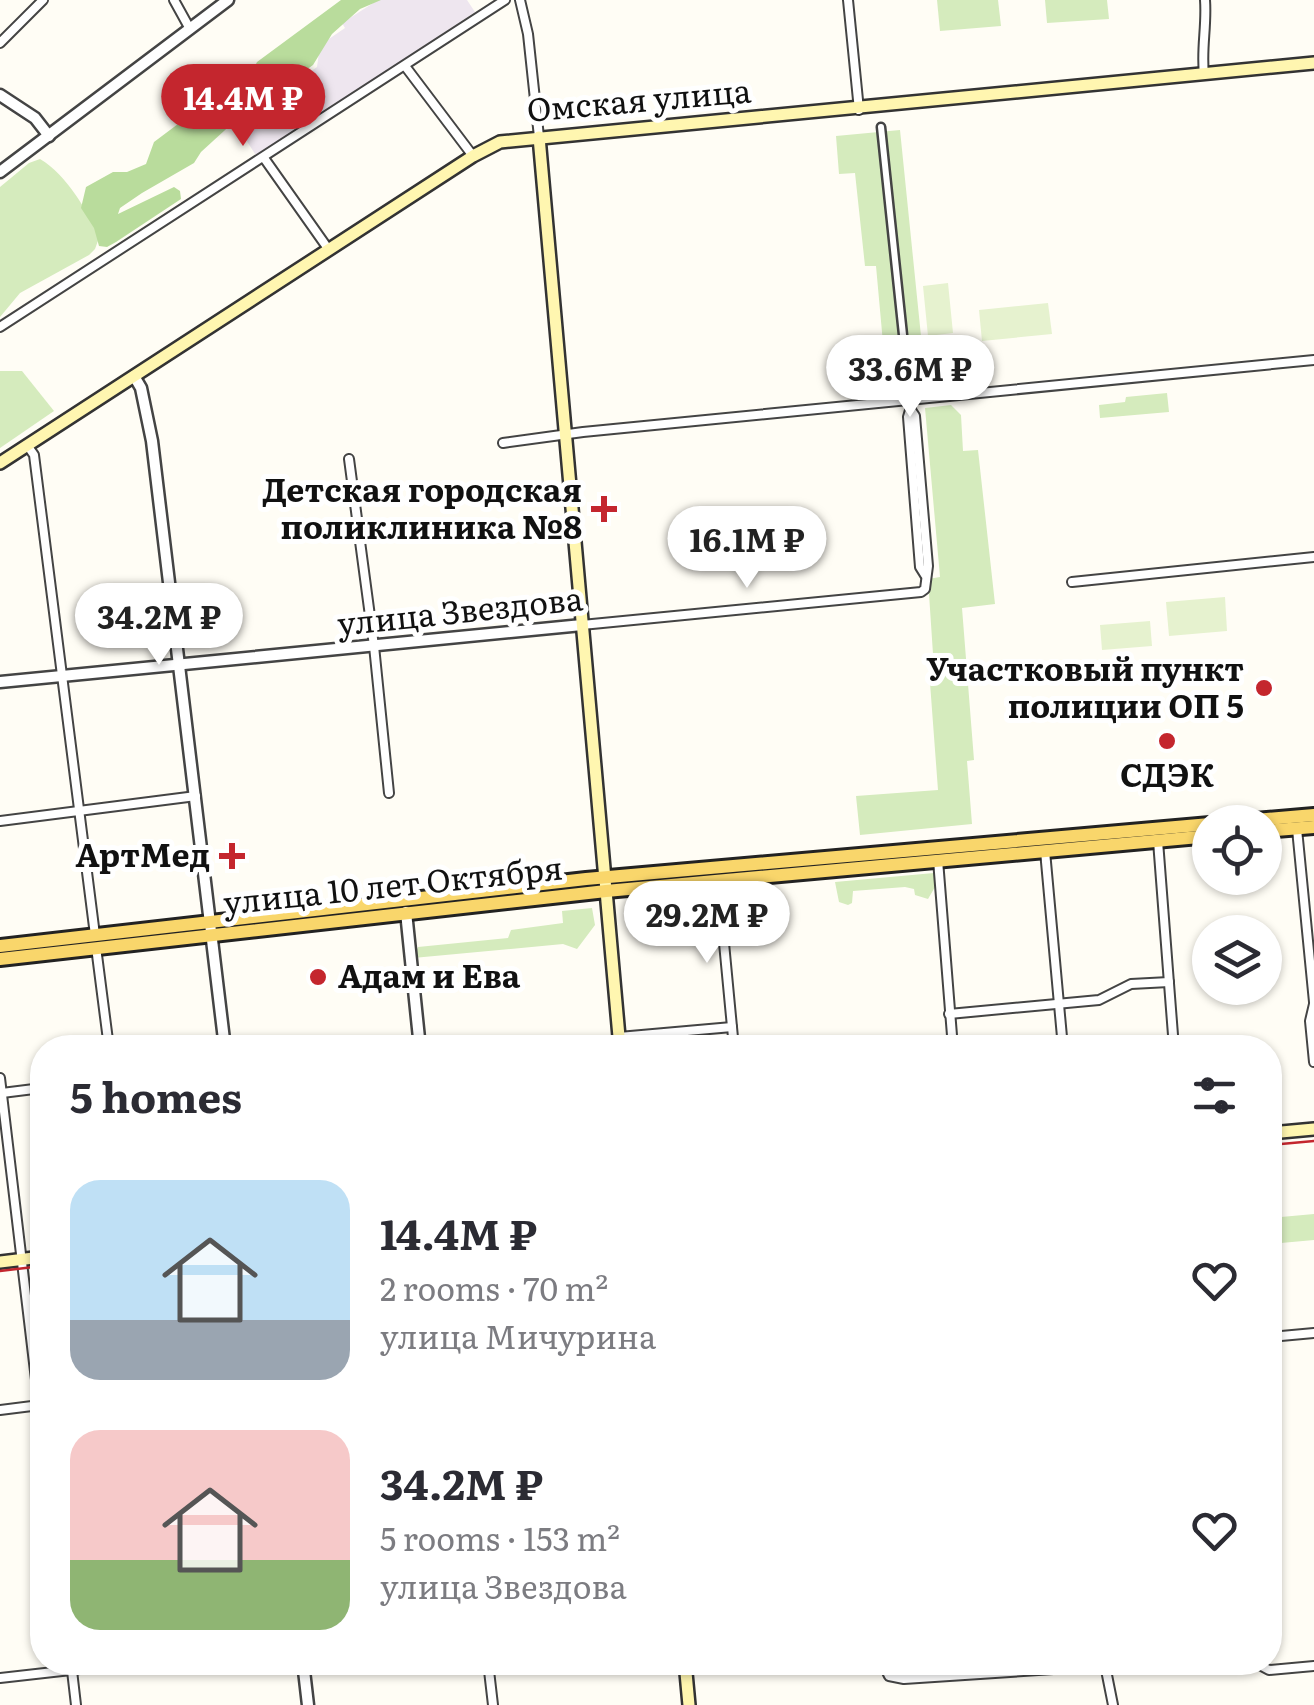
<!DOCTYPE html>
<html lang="en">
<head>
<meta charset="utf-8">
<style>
	:root { --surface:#fff; --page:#f2f2f3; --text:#2b2b33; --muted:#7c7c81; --accent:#c4262e }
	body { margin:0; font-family:Literata,serif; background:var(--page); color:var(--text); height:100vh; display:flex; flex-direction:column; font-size:38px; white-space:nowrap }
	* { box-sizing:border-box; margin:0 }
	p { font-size:32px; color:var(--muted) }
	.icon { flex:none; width:55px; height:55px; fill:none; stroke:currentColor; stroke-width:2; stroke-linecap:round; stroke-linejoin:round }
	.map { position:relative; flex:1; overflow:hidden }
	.drawer { position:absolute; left:30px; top:1035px; width:1252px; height:640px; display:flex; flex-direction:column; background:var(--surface); border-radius:40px; box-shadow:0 2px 8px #0004 }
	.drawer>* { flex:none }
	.tools { position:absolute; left:1192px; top:805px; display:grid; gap:20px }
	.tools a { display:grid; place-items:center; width:90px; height:90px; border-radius:50%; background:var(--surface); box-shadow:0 2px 8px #0004; font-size:50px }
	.price { position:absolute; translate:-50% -85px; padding:0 22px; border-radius:35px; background:#fff; color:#222; font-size:32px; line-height:65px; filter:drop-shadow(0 2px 5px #0008) }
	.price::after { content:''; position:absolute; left:50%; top:60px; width:30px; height:22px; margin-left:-15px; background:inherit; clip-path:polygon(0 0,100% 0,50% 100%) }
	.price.selected { background:var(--accent); color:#fff }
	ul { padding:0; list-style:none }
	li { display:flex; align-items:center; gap:30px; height:250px; padding:0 40px }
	li span { display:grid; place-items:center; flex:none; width:280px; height:200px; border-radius:30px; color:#555 }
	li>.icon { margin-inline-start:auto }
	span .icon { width:120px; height:120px; fill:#fffc; stroke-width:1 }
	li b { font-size:42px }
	h2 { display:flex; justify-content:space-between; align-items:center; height:120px; padding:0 40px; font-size:42px }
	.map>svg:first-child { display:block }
	.industrial { fill:#eee6ef }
	.green { fill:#d5ebbd }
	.forest { fill:#b9dc9c }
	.pitch { fill:#e6f2cf }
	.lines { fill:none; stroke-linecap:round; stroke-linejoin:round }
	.pedestrian-casing { stroke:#444; stroke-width:11 }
	.minor-casing { stroke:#444; stroke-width:12 }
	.tertiary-casing { stroke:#444; stroke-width:15 }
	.secondary-casing { stroke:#333; stroke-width:16 }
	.primary-casing { stroke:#222; stroke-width:18 }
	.pedestrian { stroke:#fff; stroke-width:6 }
	.minor { stroke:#fff; stroke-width:8 }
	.tertiary { stroke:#fff; stroke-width:10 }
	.secondary { stroke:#fff6b0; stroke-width:11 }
	.primary { stroke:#f9d66b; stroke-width:12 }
	.tram { stroke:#c4262e; stroke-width:2.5 }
	.poi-dot { fill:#c4262e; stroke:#fff; stroke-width:4 }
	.labels { text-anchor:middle; stroke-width:10; stroke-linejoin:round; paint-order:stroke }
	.street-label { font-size:32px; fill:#111; stroke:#fff }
	.poi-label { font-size:32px; font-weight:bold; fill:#111; stroke:#fff; text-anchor:end }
</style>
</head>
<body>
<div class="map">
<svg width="1314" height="1705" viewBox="0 0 1314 1705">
	<rect width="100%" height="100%" fill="#fffdf5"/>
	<polygon class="industrial" points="378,0 467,0 475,12 257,157 236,124 317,67 320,45 345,28 342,23"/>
	<g class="green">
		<polygon points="937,0 998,0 1001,26 940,31"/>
		<polygon points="1045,0 1107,0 1109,19 1047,23"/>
		<polygon points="900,130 927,395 907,397 900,346 895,342 883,343 876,266 865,266 855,173 839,174 836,136"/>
		<path d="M40 159C68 176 84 208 100 235L95 249 89 255 20 293 0 317V187L29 163Z"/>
		<polygon points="0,371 22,371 54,411 0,448"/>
		<polygon points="1167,393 1169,412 1100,418 1099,405 1125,402 1126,397"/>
		<polygon points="951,405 961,415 963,451 978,450 995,604 962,608 974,760 967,761 972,824 860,835 856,796 938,790 928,656 933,654 928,579 940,577 925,408"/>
		<polygon points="934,873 935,887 928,899 915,895 914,889 905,887 853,891 852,903 848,905 839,902 835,882"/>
		<polygon points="592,908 595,925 577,949 563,944 413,958 418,947 508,938 511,930 563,923 562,911"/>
		<polygon points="1314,1214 1314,1240 1270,1244 1270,1218"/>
	</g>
	<path class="forest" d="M341 0H381L360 9 332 34 313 65 236 120 201 152 194 163 142 193 120 208 118 214 174 187 180 191 181 199 116 242 107 247 99 246 94 228 81 208 86 187 113 172H127L146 164 154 142 182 121C203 130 215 118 231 105L235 86 249 78 257 62Z"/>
	<g class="pitch">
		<polygon points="948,283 953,333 928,336 923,286"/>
		<polygon points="1048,303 1052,334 982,341 979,310"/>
		<polygon points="1225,597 1227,631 1169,636 1166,602"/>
		<polygon points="1150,621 1152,646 1102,650 1100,625"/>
	</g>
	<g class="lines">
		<defs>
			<polyline id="pedestrian" points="881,127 910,401"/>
			<g id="minor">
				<polyline points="174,0 190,29"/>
				<polyline points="520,0 528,34 539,137"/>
				<polyline points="848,0 859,110"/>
				<polyline points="0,43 43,0"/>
				<polyline points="405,66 473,156"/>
				<path d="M1204 74C1201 49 1207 26 1205 0"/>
				<polyline points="264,158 329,250"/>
				<polyline points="0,327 505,0"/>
				<polyline points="911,407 908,417 920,567 925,575"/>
				<polyline points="503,443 583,432 1314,360"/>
				<polyline points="27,445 34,455 95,935"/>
				<polyline points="349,459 374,646 389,793"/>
				<polyline points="1072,582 1314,557"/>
				<polyline points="582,625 921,592 925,589 928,566 915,416 911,410"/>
				<polyline points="0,821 196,796"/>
				<polyline points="1297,829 1314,1002"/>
				<polyline points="1158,841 1174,1048"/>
				<polyline points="1045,851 1063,1048"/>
				<polyline points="938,860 953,1048"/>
				<polyline points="718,880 734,1048"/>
				<polyline points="96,947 109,1048"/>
				<polyline points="1314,1004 1310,1021 1314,1062"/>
				<polyline points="949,1014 1099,1000 1131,984 1169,982"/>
				<polyline points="619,1037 732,1027"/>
				<polyline points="0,1078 42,1430"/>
				<polyline points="2,1093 42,1088"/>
				<polyline points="1270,1337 1314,1333"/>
				<polyline points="0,1410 40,1405"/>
				<polyline points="71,1662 76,1705"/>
				<polyline points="488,1662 493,1705"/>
				<polyline points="882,1662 889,1676 904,1679 1099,1666 1106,1670 1113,1705"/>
				<polyline points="1254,1662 1269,1670 1314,1666"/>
				<polyline points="0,1678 142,1662"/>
			</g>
			<g id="tertiary">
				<polyline points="0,95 35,118 49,136"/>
				<polyline points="0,172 228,0"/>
				<polyline points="134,376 141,388 152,441 225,1048"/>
				<polyline points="0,682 582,625"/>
				<polyline points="406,912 420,1048"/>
				<polyline points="303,1662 308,1705"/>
			</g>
			<g id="secondary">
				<polyline points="539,137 620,1048"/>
				<polyline points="0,463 473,156 500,142 1314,63"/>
				<polyline points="1270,1133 1314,1129"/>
				<polyline points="0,1262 42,1257"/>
				<polyline points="685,1662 689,1705"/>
			</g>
			<g id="primary">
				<polyline points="1231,822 1314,815"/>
				<polyline points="1265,831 1314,827"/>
				<polyline points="0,946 586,879 1210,824"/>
				<polyline points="0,959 606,891 1210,836"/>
			</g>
		</defs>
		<use href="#pedestrian" class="pedestrian-casing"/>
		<use href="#minor" class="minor-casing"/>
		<use href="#tertiary" class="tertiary-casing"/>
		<use href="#secondary" class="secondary-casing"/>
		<use href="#primary" class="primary-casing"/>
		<use href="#pedestrian" class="pedestrian"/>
		<use href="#minor" class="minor"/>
		<use href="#tertiary" class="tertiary"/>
		<use href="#secondary" class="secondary"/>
		<use href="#primary" class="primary"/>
		<g class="tram">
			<polyline points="1270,1145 1314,1141"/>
			<polyline points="0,1271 42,1266"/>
		</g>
	</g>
	<g class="poi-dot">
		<path d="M599 494h10v10h10v10h-10v10h-10v-10h-10v-10h10z"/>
		<circle cx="1264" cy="688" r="10"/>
		<circle cx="1167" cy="741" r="10"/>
		<path d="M227 841h10v10h10v10h-10v10h-10v-10h-10v-10h10z"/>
		<circle cx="318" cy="977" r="10"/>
	</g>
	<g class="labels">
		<g class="street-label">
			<text transform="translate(639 101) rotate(-5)" y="11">Омская улица</text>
			<text transform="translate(460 612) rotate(-6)" y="11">улица Звездова</text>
			<text transform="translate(393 886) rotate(-6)" y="11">улица 10 лет Октября</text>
		</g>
		<g class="poi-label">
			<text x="582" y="502">Детская городская<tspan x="582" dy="37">поликлиника №8</tspan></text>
			<text x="1244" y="681">Участковый пункт<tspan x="1244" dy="37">полиции ОП 5</tspan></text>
			<text x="1167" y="787" text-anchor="middle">СДЭК</text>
			<text x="210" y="867">АртМед</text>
			<text x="338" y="988" text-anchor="start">Адам и Ева</text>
		</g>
	</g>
</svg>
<div class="tools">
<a><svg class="icon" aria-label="locate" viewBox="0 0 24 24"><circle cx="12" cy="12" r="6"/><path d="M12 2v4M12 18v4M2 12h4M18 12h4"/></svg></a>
<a><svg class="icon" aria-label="layers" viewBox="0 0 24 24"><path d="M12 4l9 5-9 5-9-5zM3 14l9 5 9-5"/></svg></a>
</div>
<b class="price selected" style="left:243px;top:149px">14.4M ₽</b>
<b class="price" style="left:910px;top:420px">33.6M ₽</b>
<b class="price" style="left:747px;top:591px">16.1M ₽</b>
<b class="price" style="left:159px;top:668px">34.2M ₽</b>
<b class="price" style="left:707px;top:966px">29.2M ₽</b>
<section class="drawer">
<h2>5 homes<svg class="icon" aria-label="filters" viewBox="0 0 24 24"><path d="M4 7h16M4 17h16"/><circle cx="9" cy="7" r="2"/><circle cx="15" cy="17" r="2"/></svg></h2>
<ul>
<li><span style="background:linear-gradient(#bfe0f5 70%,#9aa5b1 0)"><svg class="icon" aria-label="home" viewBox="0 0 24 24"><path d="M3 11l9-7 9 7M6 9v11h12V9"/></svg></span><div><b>14.4M ₽</b><p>2 rooms · 70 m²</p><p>улица Мичурина</p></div><svg class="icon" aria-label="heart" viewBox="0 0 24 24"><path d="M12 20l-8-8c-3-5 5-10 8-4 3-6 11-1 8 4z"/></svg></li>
<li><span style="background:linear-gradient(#f6c9c9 65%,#8fb573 0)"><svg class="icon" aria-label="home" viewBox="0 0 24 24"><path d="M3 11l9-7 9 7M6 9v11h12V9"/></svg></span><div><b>34.2M ₽</b><p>5 rooms · 153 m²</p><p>улица Звездова</p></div><svg class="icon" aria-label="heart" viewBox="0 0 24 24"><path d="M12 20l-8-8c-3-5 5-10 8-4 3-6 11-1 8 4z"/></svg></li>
</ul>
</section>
</div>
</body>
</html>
